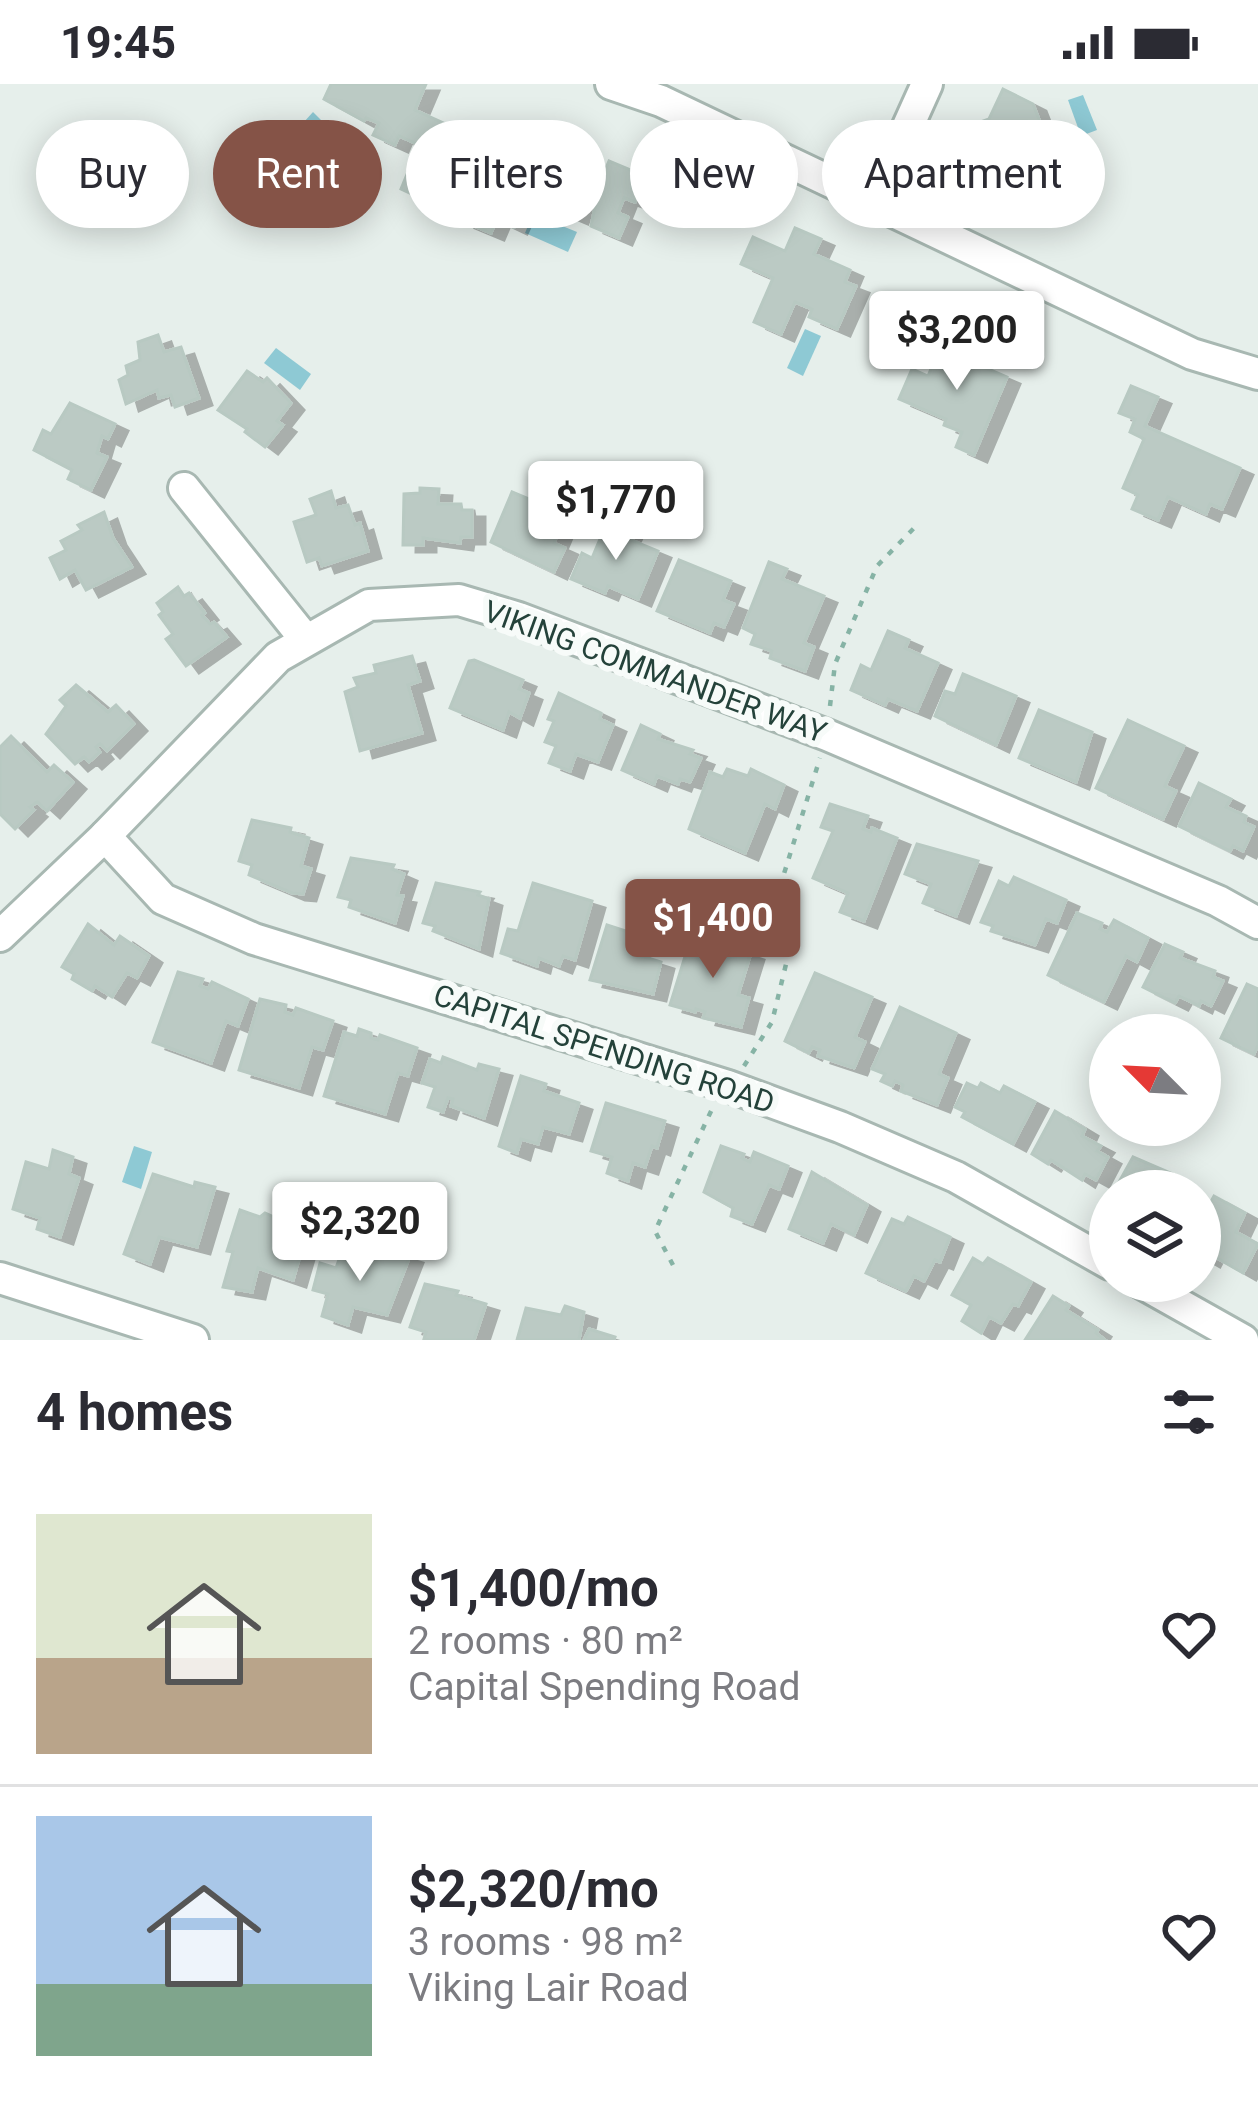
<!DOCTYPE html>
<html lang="en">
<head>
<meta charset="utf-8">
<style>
	:root { --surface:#fff; --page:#f7f7f7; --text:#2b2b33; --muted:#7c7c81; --line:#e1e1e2; --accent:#855347 }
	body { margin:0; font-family:Roboto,sans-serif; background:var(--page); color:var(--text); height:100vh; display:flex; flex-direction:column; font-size:45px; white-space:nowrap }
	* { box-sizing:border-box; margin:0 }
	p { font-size:39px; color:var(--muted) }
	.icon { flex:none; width:66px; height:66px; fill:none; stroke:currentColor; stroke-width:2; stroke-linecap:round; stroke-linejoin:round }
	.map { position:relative; height:1256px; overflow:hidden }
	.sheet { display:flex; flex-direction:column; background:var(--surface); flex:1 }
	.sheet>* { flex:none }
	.top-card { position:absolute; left:36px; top:36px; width:1188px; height:108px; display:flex; gap:24px }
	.needle { width:78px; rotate:294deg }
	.tools { position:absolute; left:1089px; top:930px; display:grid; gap:24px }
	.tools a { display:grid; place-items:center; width:132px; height:132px; border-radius:50%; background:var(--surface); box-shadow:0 6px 30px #0003; font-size:60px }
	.price { position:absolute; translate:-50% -102px; padding:0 27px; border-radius:12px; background:#fff; color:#222; font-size:39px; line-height:78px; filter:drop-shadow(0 3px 6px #0008) }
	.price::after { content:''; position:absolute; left:50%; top:72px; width:36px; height:27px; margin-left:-18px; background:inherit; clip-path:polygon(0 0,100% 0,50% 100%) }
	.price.on { background:var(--accent); color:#fff }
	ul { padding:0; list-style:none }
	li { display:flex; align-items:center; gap:36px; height:300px; padding:0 36px }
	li+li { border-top:3px solid var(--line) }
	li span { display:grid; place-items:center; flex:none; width:336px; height:240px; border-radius:0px; color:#555 }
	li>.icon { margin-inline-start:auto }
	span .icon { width:144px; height:144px; fill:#fffc; stroke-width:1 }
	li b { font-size:51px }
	h2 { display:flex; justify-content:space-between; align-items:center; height:144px; padding:0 36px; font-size:51px }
	.pill { padding:0 42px; border-radius:54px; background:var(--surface); box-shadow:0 6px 30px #0003; font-size:42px; line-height:108px }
	.pill.on { background:var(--accent); color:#fff }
	.status { display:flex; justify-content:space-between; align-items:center; height:84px; padding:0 60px; background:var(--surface); direction:ltr }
	.status svg { height:33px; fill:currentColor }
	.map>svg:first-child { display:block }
	.water { fill:#8ec9d4 }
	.building { fill:#bbcac4; stroke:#b8c9c2; stroke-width:3; filter:url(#shadow) }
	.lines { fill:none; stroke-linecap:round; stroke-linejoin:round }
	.street-casing { stroke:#a8b8b2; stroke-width:36 }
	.path { stroke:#86b3a5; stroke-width:4.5; stroke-dasharray:6 9; stroke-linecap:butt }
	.street { stroke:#fff; stroke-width:30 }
	.labels { text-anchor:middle; stroke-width:12; stroke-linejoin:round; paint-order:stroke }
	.street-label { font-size:30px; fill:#24423a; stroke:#f7fbf9 }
</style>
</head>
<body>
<div class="status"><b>19:45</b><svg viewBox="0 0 49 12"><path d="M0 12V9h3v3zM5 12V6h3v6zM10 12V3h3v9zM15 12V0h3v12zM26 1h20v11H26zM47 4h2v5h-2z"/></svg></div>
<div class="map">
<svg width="1258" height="1256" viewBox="0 0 1258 1256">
	<defs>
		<filter id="shadow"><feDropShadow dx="13" dy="7" stdDeviation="0" flood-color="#0004"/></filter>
	</defs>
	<rect width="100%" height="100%" fill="#e6efeb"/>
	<g class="water">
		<polygon points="1083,11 1097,46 1081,52 1068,16"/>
		<polygon points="313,28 325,40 296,71 284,60"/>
		<polygon points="533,130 577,148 568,168 525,149"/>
		<polygon points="805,245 821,252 803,292 787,284"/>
		<polygon points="276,264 311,290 300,306 264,279"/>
		<polygon points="134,1062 152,1068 141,1105 122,1098"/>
	</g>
	<g class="building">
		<polygon points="331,0 426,0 415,26 450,42 443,57 453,62 447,74 458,79 444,111 422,102 418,113 401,105 419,61 399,52 395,61 373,51 379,39 366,34 364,37 324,15"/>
		<polygon points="1003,5 1033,20 1059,87 1056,89 1061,104 1027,120 1023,110 1017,111 1012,88 1002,79 1003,64 976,73 967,43 989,35"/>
		<polygon points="551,48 565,80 574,76 606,84 609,77 645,92 635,118 624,114 618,129 628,133 619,154 591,142 595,123 581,118 575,133 544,120 554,95 536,88 513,98 505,116 522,125 514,143 497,135 491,149 462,137 488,75"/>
		<polygon points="795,144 821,155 814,170 850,186 845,198 856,202 837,245 809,233 812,225 795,218 781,250 754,238 773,194 741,180 753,153 785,167"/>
		<polygon points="158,251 164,268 181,263 199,314 175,323 171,311 159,314 157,306 126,320 119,296 128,291 126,282 140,276 138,258"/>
		<polygon points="943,256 970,267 967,276 1007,293 974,371 956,363 962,348 944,341 946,335 899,315 912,285 928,292"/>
		<polygon points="247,287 263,298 267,294 291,319 277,337 283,341 265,363 245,348 247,345 218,326"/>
		<polygon points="1131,302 1158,313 1145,342 1240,384 1222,425 1210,420 1206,430 1168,413 1158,436 1132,425 1138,411 1123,404 1144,355 1130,348 1135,335 1119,329"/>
		<polygon points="70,319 115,340 108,355 102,352 97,369 107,373 91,406 68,395 72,386 34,366 43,346 51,350"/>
		<polygon points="420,404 439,405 438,420 461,420 462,426 472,426 472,453 461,453 460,459 423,454 423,461 403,461 404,410 420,409"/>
		<polygon points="331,407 336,424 348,421 355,441 360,439 368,467 322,482 319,474 307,478 294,438 316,431 310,415"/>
		<polygon points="512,408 543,421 547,411 570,421 554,459 565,464 554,488 491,458"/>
		<polygon points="104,428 113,454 132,483 86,506 75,486 60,495 50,474 66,466 61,457 82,446 78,441"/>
		<polygon points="608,436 630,445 626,454 658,467 638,515 608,502 605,509 571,495 582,469 592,474"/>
		<polygon points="679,476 731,497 723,516 734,520 724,543 714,539 710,549 657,527"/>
		<polygon points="769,478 787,485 782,495 824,512 804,559 814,563 805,587 770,574 772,567 751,560 755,550 743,544"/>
		<polygon points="178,503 184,512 189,509 205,529 202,531 210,540 214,538 227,553 186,582 166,555 173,550 159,531 163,528 157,519"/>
		<polygon points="888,547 909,556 905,564 938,579 917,627 888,615 885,621 851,606 861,581 871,586"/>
		<polygon points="412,572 420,597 408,601 422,649 360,667 345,608 358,603 354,594 376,589 374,581"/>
		<polygon points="474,576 523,596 519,605 529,609 520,634 509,628 503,646 450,624 469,577"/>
		<polygon points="963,590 1016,612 996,661 935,632 945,607 955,610"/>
		<polygon points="76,601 108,628 116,621 134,640 107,667 100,660 96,663 100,668 89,678 84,673 75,680 46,650 66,622 60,616"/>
		<polygon points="559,609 601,629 600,635 613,641 598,678 576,670 570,687 549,679 556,662 545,658 554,637 548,635"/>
		<polygon points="1039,626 1092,648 1076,698 1019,674"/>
		<polygon points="1128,636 1184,662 1165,702 1176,707 1163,735 1096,704"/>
		<polygon points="641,641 660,650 658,655 693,666 690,670 701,674 690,698 680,695 678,700 657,692 654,700 622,686"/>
		<polygon points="11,652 47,688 54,681 73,698 47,727 37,718 30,723 34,726 15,745 0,730 0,663"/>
		<polygon points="727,685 748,692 751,685 784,701 775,725 765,720 745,769 689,745 710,688 723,693"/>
		<polygon points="1199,699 1231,715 1226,723 1246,732 1244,738 1254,743 1243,767 1233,762 1230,767 1179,742"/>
		<polygon points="830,720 868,732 863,745 871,748 872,744 897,754 864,837 840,828 848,809 813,794 833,747 821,743"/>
		<polygon points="252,736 291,744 290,748 309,754 301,782 311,785 303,810 292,809 249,791 252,781 239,777"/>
		<polygon points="917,760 978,777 956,832 923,819 931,800 905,790"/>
		<polygon points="351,774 394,781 392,785 404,790 397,811 403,812 395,839 349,823 351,816 338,813"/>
		<polygon points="1014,793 1066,816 1057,839 1046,835 1035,861 991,847 993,842 981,838 999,797 1009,802"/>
		<polygon points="436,799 480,808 478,811 489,815 479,865 433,847 435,842 423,839"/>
		<polygon points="533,799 592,817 575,876 563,872 559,882 539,874 537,882 501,869 508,845 518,847"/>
		<polygon points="1077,829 1102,839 1100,845 1107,848 1114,836 1148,854 1137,878 1126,872 1104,918 1048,891"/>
		<polygon points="88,840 114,861 120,852 149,872 137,894 127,889 112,913 95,902 92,907 72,895 74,890 62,883"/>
		<polygon points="607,841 641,852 635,870 661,878 653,910 590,896"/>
		<polygon points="692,850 751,869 738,911 749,914 741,943 703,934 705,928 696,925 695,928 670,921"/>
		<polygon points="1165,860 1183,868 1180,874 1215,887 1213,893 1223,897 1211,922 1201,917 1199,922 1179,912 1175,919 1143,903"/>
		<polygon points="178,888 203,895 200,902 208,905 212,898 248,915 238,942 226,937 211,979 153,958"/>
		<polygon points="815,889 872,913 855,953 865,958 854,984 818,972 820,966 812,963 809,969 785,957"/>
		<polygon points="1247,900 1258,905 1258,961 1254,970 1221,954"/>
		<polygon points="260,915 286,921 285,928 293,931 296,924 333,937 323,966 312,963 299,1004 239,986"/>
		<polygon points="900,923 956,949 939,990 948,994 937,1021 901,1007 903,1001 895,997 892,1002 881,997 885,990 872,985"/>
		<polygon points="359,945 371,949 371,954 378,956 380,951 417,964 408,992 398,989 385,1030 324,1012 344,948 357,952"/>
		<polygon points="443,973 477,986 479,980 499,985 484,1034 451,1022 453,1015 448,1014 443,1028 428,1023 435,1003 422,999 430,975 441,979"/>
		<polygon points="521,992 546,1000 544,1007 579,1019 569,1050 543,1043 538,1060 521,1055 517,1069 499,1062"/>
		<polygon points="967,999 978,1004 981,999 1000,1009 1004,1002 1035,1018 1013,1060 962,1033 965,1028 955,1023"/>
		<polygon points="606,1019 665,1037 657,1064 652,1062 645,1083 633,1079 628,1097 607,1089 612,1073 591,1067"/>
		<polygon points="1055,1027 1085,1045 1082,1052 1101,1062 1097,1067 1108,1073 1096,1096 1085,1090 1082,1096 1051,1076 1048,1080 1032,1070"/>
		<polygon points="721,1062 744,1070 742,1074 750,1078 754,1068 788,1082 779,1105 769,1101 752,1140 731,1132 733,1124 704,1108"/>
		<polygon points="53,1066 73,1073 69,1090 79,1094 60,1153 37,1145 40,1134 13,1125 26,1078 49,1085"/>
		<polygon points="1133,1073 1175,1091 1173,1095 1182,1101 1179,1107 1114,1107"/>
		<polygon points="812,1088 867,1121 854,1151 831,1140 823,1159 789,1145"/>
		<polygon points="153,1090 194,1103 195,1098 215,1103 197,1163 159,1153 150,1180 124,1170"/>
		<polygon points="1214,1112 1245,1129 1236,1148 1258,1160 1243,1189 1210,1170 1207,1176 1200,1172 1200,1137"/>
		<polygon points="240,1126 260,1133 265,1129 307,1148 293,1196 258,1184 252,1208 223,1203 233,1168 227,1167"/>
		<polygon points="908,1133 950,1153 940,1178 935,1176 924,1197 914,1192 906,1207 866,1189 892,1135 904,1140"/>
		<polygon points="366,1166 387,1172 388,1166 410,1172 387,1231 353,1223 348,1241 322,1232 328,1210 313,1206 320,1179 336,1184 342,1167 364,1174"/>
		<polygon points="973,1174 983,1180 988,1174 1031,1198 1018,1222 1013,1220 1001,1239 989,1233 981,1249 962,1237 971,1221 952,1211"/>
		<polygon points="425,1200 458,1207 456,1211 486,1220 474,1256 429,1256 424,1255 426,1248 410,1243"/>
		<polygon points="1053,1212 1069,1222 1066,1226 1098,1246 1096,1249 1105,1256 1025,1256"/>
		<polygon points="565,1222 584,1228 579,1256 517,1256 526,1224 561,1231"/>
		<polygon points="589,1245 615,1253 614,1256 584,1256"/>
	</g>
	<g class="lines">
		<defs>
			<g id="street">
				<polyline points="611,0 661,17 1192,270 1258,290"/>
				<polyline points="867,117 895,71 927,0"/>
				<polyline points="184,404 305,555"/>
				<polyline points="105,752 163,815 254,855 728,1002 840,1043 956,1093 1110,1180"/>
				<polyline points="0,852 105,752 278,573 369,521 459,516 519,534 827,651 1218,817 1258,839"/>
				<polyline points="0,1194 193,1256"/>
				<polyline points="1138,1197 1243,1256"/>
			</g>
		</defs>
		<use href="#street" class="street-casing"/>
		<g class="path">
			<polyline points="830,622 835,580 877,482 916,442"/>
			<polyline points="744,982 772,938 796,839 778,809 820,674"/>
			<polyline points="673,1181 655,1147 712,1025"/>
		</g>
		<use href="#street" class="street"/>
	</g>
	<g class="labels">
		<g class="street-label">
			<text transform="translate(655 588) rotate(20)" y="10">VIKING COMMANDER WAY</text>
			<text transform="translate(604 965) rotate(18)" y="10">CAPITAL SPENDING ROAD</text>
		</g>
	</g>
</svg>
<div class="tools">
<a><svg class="needle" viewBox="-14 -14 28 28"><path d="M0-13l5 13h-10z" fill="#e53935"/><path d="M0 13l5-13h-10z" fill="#7c7c81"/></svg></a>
<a><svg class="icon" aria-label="layers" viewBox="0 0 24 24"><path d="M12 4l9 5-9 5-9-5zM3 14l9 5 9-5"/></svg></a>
</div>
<b class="price" style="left:957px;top:309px">$3,200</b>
<b class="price" style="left:616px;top:479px">$1,770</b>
<b class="price on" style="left:713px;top:897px">$1,400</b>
<b class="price" style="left:360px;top:1200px">$2,320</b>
<div class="top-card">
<a class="pill">Buy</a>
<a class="pill on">Rent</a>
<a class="pill">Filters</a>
<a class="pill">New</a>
<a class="pill">Apartment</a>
</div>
</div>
<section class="sheet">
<h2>4 homes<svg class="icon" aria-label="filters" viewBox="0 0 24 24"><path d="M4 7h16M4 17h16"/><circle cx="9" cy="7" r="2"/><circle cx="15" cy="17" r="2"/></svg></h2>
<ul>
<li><span style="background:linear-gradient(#dfe7d0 60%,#b9a48a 0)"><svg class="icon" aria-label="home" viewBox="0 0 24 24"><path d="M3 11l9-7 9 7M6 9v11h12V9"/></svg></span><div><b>$1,400/mo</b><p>2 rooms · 80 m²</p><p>Capital Spending Road</p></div><svg class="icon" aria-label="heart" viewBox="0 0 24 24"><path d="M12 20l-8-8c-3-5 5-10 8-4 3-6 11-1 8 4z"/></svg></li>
<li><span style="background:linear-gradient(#a9c7e8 70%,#7fa58c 0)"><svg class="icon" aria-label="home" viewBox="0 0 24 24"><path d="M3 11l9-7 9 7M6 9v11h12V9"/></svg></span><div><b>$2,320/mo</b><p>3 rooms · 98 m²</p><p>Viking Lair Road</p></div><svg class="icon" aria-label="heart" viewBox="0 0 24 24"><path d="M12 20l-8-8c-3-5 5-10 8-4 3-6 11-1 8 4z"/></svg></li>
</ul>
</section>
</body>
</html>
